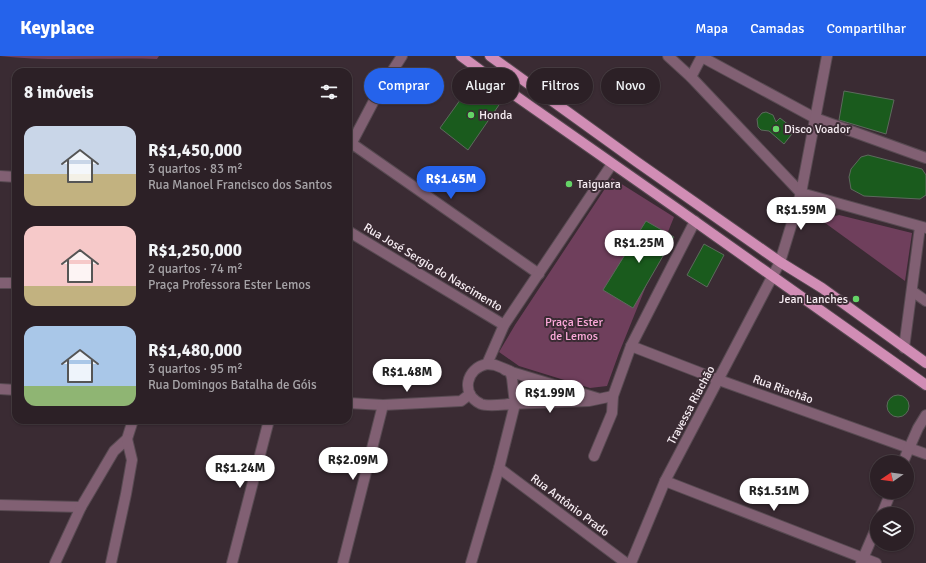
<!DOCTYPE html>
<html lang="pt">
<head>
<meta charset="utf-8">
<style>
	:root { --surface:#2c2026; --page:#382d32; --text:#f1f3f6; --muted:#a6a3a7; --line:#483e43; --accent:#2563eb }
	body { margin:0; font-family:Signika,sans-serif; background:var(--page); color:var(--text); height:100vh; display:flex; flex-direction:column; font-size:15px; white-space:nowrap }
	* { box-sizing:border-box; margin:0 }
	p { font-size:13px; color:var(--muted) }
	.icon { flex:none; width:22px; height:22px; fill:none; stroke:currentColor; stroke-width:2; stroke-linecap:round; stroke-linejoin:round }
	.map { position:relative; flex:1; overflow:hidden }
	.details { position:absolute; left:12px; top:12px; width:340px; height:356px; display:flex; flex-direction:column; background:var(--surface); border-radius:12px; box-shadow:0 1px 3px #0004,0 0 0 1px var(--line) }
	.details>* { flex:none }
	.banner { position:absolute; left:364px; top:12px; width:380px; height:36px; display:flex; gap:8px }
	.needle { width:26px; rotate:257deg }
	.buttons { position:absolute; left:870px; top:399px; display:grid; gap:8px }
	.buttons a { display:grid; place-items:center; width:44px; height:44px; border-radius:50%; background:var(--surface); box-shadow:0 1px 3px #0004,0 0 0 1px var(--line); font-size:20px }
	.price { position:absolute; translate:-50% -34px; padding:0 9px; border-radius:14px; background:#fff; color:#222; font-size:13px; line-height:26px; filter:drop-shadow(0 1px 2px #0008) }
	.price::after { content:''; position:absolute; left:50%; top:24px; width:12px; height:9px; margin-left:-6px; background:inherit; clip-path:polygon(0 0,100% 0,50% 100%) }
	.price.current { background:var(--accent); color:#fff }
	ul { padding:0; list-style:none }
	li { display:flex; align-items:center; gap:12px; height:100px; padding:0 12px }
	li span { display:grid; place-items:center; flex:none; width:112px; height:80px; border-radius:12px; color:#555 }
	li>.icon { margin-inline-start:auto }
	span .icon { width:48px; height:48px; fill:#fffc; stroke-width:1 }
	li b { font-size:17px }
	h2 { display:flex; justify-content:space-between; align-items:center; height:48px; padding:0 12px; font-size:17px }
	.tag { padding:0 14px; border-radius:18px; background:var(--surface); box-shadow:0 1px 3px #0004,0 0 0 1px var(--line); font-size:14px; line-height:36px }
	.tag.current { background:var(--accent); color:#fff }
	header { display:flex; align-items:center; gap:24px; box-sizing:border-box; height:56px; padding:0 20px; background:var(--accent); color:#fff }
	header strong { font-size:19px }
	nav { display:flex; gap:22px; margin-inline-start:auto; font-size:14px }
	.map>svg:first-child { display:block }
	.green { fill:#6f3f5c }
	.building { fill:#1a5b1d; stroke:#5d6a5d }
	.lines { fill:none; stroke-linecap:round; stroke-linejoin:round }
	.minor-casing { stroke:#584a52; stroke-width:12 }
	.primary-casing { stroke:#584a52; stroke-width:12 }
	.minor { stroke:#816073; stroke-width:10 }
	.primary { stroke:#d18db5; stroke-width:10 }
	.poi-dot { fill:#65d467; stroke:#3a2b33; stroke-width:1.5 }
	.labels { text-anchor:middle; stroke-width:4; stroke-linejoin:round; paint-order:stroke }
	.poi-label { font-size:12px; fill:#f6ecf2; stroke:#3a2b33; text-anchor:start }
	.street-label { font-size:12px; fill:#f6ecf2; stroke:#3a2b33 }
	.park-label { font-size:12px; fill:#fdaadb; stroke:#3a2b33 }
</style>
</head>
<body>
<header>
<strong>Keyplace</strong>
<nav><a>Mapa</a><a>Camadas</a><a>Compartilhar</a></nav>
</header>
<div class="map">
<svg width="926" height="507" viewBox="0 0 926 507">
	<rect width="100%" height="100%" fill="#3a2b33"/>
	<g class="green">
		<path d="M0 0H159L157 3C105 1 52 6 0 0Z"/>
		<polygon points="612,122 674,161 619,297 607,330 590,332 519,310 499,296 515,269"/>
		<polygon points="839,159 912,177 905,225 821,164"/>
	</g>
	<g class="building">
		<polygon points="473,26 501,46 468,94 440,72"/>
		<polygon points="844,35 894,44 886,78 839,64"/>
		<polygon points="766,56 773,59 776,66 780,62 795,74 784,88 769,75 761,74 758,71 757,63 762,57"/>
		<polygon points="868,99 922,113 926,119 926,139 920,143 864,140 851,133 849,121 851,113 861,101"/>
		<polygon points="646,165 674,181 633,252 603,234"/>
		<polygon points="704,188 724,199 707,231 687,219"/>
		<circle cx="898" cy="350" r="11"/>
	</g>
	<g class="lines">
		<defs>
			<g id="minor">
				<polyline points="668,0 691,21 801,137"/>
				<polyline points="702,1 815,62 926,102"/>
				<polyline points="691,21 702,0"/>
				<polyline points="351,87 539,218"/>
				<polyline points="348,94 378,37 402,0"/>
				<polyline points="0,120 16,121"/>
				<polyline points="801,137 926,172"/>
				<polyline points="348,175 504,269"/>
				<polyline points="0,227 16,227"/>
				<polyline points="912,235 926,245"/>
				<polyline points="631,290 719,324 926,398"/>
				<polyline points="904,292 920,171"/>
				<polyline points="487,308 504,269 612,108"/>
				<path d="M487 308 495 309 510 315 512 322 515 348C506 348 488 351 481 348 460 338 466 312 487 308Z"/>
				<polyline points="505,314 597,342"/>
				<polyline points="0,333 16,334"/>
				<polyline points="348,347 383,349 461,345 470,338"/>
				<polyline points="508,348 589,345 613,340"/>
				<polyline points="594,400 612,357 613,340 631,290 695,165"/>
				<polyline points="903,406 918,372 926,359"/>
				<polyline points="499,412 626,507"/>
				<polyline points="665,425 876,507"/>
				<polyline points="0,449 81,451"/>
				<polyline points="882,458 891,436"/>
				<polyline points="55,507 81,451 114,395 127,383 133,364"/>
				<polyline points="111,507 126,438 132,404 127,383"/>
				<polyline points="232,507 269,364"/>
				<polyline points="343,507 383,349"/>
				<polyline points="471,507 499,412 515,348"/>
				<polyline points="631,507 665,425 780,206 801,137 827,0"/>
				<polyline points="861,507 877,470"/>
			</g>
			<g id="primary">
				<polyline points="461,0 503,31 676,152 926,329"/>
				<polyline points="490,0 637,106 780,206 822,232 926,307"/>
			</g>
		</defs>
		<use href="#minor" class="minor-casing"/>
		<use href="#primary" class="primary-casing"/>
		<use href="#minor" class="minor"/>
		<use href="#primary" class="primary"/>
	</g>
	<g class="poi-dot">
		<circle cx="471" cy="59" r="4"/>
		<circle cx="776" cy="73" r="4"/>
		<circle cx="569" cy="128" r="4"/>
		<circle cx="856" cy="243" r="4"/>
	</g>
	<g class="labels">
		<g class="poi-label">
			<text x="479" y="63">Honda</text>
			<text x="784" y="77">Disco Voador</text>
			<text x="577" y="132">Taiguara</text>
			<text x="848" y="247" text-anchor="end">Jean Lanches</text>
		</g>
		<g class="street-label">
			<text transform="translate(433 211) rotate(31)" y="4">Rua José Sergio do Nascimento</text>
			<text transform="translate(783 333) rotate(20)" y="4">Rua Riachão</text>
			<text transform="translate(691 349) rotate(-62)" y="4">Travessa Riachão</text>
			<text transform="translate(570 449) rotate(37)" y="4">Rua Antônio Prado</text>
		</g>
		<g class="park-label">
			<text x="574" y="270">Praça Ester<tspan x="574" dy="14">de Lemos</tspan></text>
		</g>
	</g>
</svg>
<div class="buttons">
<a><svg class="needle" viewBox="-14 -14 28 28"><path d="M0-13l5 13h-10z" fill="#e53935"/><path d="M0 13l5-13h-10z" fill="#a6a3a7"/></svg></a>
<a><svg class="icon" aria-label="layers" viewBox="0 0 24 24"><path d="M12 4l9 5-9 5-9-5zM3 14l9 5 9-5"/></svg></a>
</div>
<b class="price current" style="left:451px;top:144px">R$1.45M</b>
<b class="price" style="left:801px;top:175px">R$1.59M</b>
<b class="price" style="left:639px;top:208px">R$1.25M</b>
<b class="price" style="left:407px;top:337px">R$1.48M</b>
<b class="price" style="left:550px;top:358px">R$1.99M</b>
<b class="price" style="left:353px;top:425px">R$2.09M</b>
<b class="price" style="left:240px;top:433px">R$1.24M</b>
<b class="price" style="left:774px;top:456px">R$1.51M</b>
<div class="banner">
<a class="tag current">Comprar</a>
<a class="tag">Alugar</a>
<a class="tag">Filtros</a>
<a class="tag">Novo</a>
</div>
<section class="details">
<h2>8 imóveis<svg class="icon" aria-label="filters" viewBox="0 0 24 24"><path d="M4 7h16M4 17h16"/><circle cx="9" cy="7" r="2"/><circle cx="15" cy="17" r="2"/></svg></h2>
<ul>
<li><span style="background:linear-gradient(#c9d6e8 60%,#c2b280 0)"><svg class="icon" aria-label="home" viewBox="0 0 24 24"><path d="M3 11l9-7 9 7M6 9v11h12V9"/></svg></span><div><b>R$1,450,000</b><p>3 quartos · 83 m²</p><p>Rua Manoel Francisco dos Santos</p></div></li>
<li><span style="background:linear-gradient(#f6c9c9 75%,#c2b280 0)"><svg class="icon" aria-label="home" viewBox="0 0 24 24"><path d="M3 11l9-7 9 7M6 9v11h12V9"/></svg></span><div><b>R$1,250,000</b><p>2 quartos · 74 m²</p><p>Praça Professora Ester Lemos</p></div></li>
<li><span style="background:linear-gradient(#a9c7e8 75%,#8fb573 0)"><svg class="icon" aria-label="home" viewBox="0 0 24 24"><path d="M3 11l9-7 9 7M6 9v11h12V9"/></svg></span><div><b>R$1,480,000</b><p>3 quartos · 95 m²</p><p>Rua Domingos Batalha de Góis</p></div></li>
</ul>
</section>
</div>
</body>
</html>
